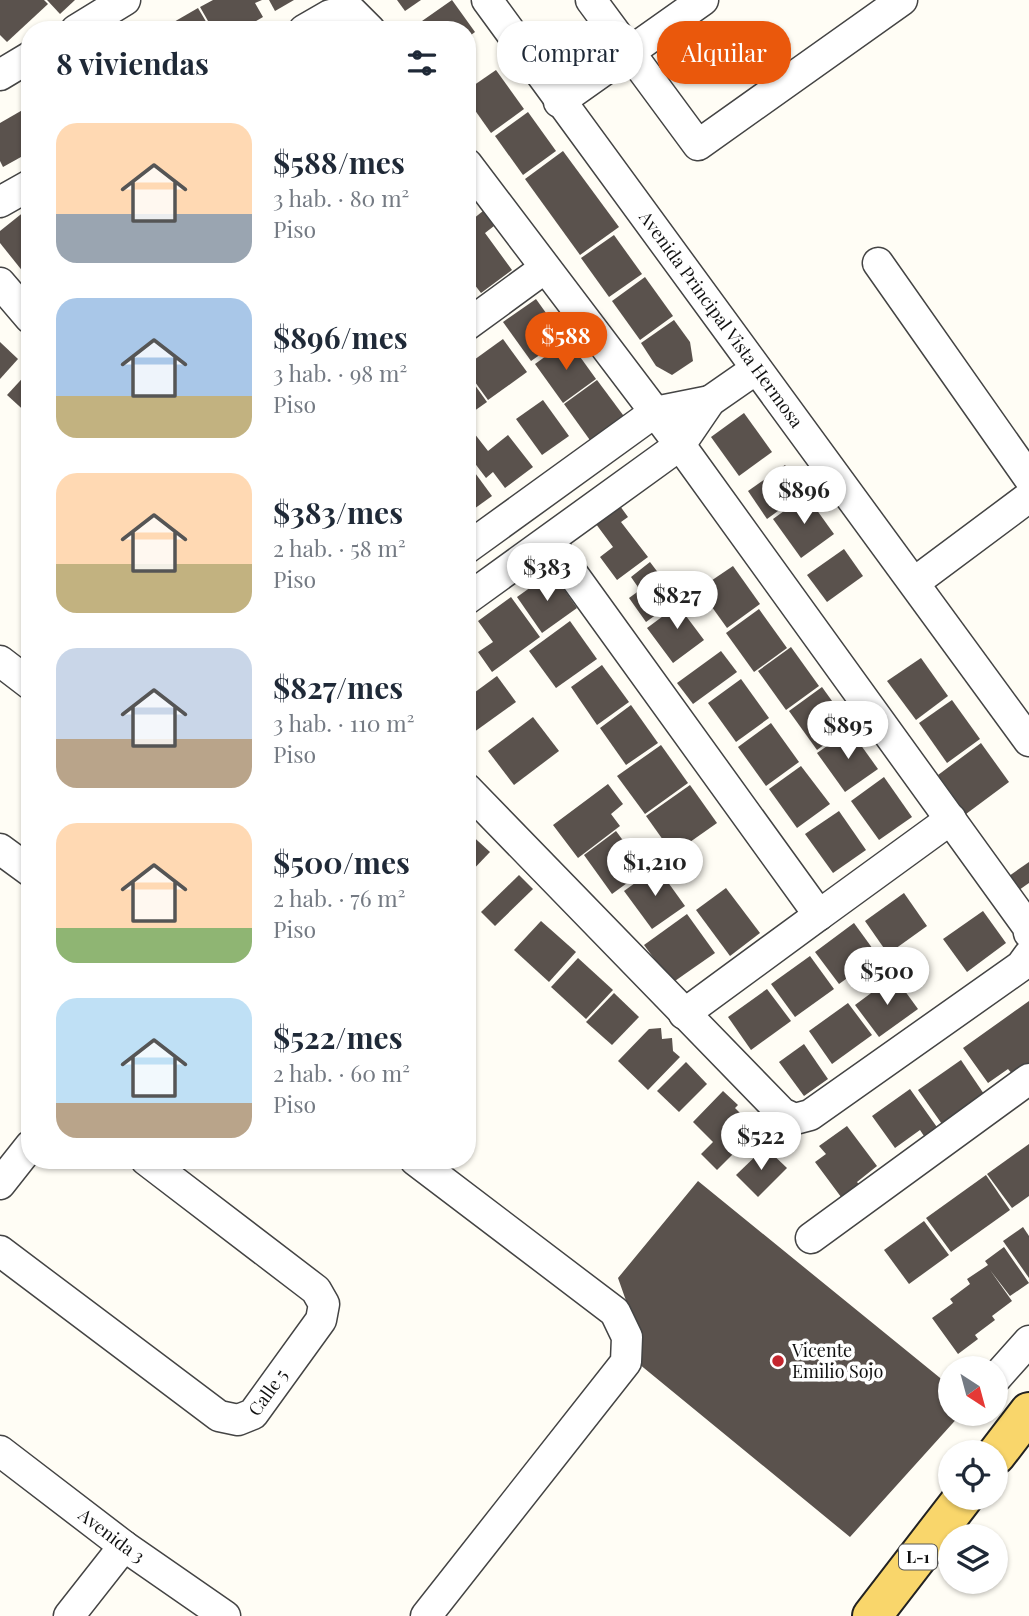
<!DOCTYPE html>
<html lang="es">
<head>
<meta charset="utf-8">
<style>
	:root { --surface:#fff; --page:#f2f2f3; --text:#1f2937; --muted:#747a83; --accent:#ea580c }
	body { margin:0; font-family:"Playfair Display",serif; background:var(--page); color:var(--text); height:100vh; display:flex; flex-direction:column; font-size:26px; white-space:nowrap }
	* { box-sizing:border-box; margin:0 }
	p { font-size:23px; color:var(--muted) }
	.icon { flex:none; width:38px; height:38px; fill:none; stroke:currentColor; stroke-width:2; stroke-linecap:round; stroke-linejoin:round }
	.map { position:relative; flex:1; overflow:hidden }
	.panel { position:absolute; left:21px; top:21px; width:455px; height:1148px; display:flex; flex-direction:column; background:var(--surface); border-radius:28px; box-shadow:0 2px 5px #0004 }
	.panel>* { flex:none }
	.top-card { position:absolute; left:497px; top:21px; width:427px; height:63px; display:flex; gap:14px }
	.needle { width:46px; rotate:144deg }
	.controls { position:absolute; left:938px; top:1356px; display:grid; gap:14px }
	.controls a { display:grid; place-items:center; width:70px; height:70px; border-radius:50%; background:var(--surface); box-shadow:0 2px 5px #0004; font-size:35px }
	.price { position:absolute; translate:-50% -60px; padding:0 16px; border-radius:24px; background:#fff; color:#222; font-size:23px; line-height:46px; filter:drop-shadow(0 2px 4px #0008) }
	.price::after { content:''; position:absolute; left:50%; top:42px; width:21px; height:16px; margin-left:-10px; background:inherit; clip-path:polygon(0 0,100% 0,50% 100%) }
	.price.selected { background:var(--accent); color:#fff }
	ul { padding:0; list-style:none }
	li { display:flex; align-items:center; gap:21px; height:175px; padding:0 35px }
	li span { display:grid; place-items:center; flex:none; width:196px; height:140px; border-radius:21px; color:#555 }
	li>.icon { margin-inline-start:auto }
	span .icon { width:84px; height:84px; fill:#fffc; stroke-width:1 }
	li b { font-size:30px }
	h2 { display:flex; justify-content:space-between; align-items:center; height:84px; padding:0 35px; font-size:30px }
	.pill { padding:0 24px; border-radius:28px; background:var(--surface); box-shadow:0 2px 5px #0004; font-size:24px; line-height:63px }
	.pill.selected { background:var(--accent); color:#fff }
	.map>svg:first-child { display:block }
	.building { fill:#5a524d }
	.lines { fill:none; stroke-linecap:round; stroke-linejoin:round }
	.street-casing { stroke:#444; stroke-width:33 }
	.primary-casing { stroke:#222; stroke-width:42 }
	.street { stroke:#fff; stroke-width:30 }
	.primary { stroke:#f9d66b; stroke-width:38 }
	.poi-dot { fill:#c4262e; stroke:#fff; stroke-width:2.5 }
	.labels { text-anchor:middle; stroke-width:7; stroke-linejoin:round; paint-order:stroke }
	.shield { fill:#fff; stroke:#585858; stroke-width:2 }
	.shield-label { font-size:16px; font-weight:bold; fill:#111 }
	.street-label { font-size:18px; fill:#111; stroke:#fff }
	.poi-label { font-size:18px; fill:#111; stroke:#fff; text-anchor:start }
</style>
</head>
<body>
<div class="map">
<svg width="1029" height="1616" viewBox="0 0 1029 1616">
	<rect width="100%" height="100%" fill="#fffdf5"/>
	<g class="building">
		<polygon points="0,0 44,0 48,4 7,42 0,35"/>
		<polygon points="47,0 75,0 60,14"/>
		<polygon points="213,0 262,0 255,3 263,17 241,30 228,30 223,22 212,28 200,7"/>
		<polygon points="269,0 294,0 275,11"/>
		<polygon points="397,0 421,0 405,11"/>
		<polygon points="452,0 475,32 467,38 467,30 413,30 412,28"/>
		<polygon points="198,8 211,30 160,30"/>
		<polygon points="496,70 524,109 491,133 467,99 467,90"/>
		<polygon points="26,108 30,114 30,152 3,167 0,161 0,123"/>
		<polygon points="528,112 556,151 523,175 495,136"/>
		<polygon points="563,151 619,227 580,255 525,179"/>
		<polygon points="30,207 30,269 24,273 0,243 0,231"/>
		<polygon points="467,211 473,219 483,211 494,226 485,233 512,270 481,293 467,275"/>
		<polygon points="614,235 642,274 609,297 581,258"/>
		<polygon points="645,277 673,316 640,340 612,301"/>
		<polygon points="536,299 564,338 531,361 503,322"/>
		<polygon points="674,320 690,342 693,361 672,375 656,366 641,343"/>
		<polygon points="503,339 527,372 488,400 467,371 467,365"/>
		<polygon points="568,340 596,379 563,403 535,364"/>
		<polygon points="0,342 18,359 0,379"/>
		<polygon points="30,370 30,416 7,395"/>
		<polygon points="467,374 487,402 467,416"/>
		<polygon points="597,380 626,419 592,443 564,404"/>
		<polygon points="543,400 569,436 542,455 516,419"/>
		<polygon points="744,413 772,452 739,476 711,437"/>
		<polygon points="474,433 488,451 508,435 533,467 505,488 493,472 486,478 467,453 467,438"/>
		<polygon points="467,462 492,496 467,514"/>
		<polygon points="785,465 804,492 767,519 748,491"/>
		<polygon points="806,495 834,534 801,558 773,519"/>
		<polygon points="620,506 628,517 621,522 648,557 617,580 600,557 613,547 596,524"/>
		<polygon points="844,549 863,576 827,602 807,575"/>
		<polygon points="650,562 678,599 646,622 629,598 640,590 631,577"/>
		<polygon points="733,566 760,604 727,628 699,589"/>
		<polygon points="552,572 577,608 542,633 517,597"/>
		<polygon points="690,596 699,607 686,616 704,640 673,663 647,628"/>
		<polygon points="511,597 540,637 492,672 478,652 493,642 478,621"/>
		<polygon points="759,609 787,648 754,672 726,633"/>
		<polygon points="570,621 597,659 556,688 529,651"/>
		<polygon points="791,647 819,686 786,710 758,671"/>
		<polygon points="721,651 737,672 693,704 677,683"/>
		<polygon points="921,658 948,696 916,720 887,681"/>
		<polygon points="602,665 629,702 597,725 571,687"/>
		<polygon points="497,676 516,702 470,735 467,731 467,698"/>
		<polygon points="741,679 769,718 736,742 708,703"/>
		<polygon points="822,687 850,726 817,750 789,711"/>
		<polygon points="952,700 980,739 947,763 919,723"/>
		<polygon points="631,705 658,743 626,765 600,728"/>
		<polygon points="533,717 559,751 514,785 488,751"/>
		<polygon points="771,723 799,762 766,786 738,747"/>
		<polygon points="850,730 878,769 845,792 817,753"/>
		<polygon points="981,743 1009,782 966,814 938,775"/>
		<polygon points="661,745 688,783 645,814 617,776"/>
		<polygon points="801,766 830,804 797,828 769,789"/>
		<polygon points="884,777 912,817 879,840 851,801"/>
		<polygon points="608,784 623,804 611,814 620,826 578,858 553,825"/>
		<polygon points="690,785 717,823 673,854 646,816"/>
		<polygon points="839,811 866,850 833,873 805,834"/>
		<polygon points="467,831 490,852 467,876"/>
		<polygon points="616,831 645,870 612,894 584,855"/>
		<polygon points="1029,862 1029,883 1019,890 1009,876"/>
		<polygon points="657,867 685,906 652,929 624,891"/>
		<polygon points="519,875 533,889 495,926 481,912"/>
		<polygon points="726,888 760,933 730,956 696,910"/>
		<polygon points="904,893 927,926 888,954 865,921"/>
		<polygon points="983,911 1006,943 967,972 943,939"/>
		<polygon points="687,914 715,953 672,983 644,945"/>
		<polygon points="541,921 576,952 549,982 514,950"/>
		<polygon points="854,923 878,956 839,984 815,952"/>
		<polygon points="810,956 834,989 795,1017 771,984"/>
		<polygon points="578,958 613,990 586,1019 551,987"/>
		<polygon points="894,976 918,1009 879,1037 855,1005"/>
		<polygon points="767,989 791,1021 751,1050 728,1017"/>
		<polygon points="614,993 639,1017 612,1045 586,1022"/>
		<polygon points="1029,1001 1029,1066 1014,1076 1008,1069 988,1083 963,1048"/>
		<polygon points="848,1003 872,1035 832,1064 809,1031"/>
		<polygon points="661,1028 662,1039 672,1038 673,1051 680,1057 648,1090 618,1061 649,1029"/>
		<polygon points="804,1044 828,1079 804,1096 779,1062"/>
		<polygon points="961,1060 986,1097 944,1127 918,1090"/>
		<polygon points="686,1062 707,1084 679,1112 657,1091"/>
		<polygon points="910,1089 939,1130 926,1139 920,1130 895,1148 872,1116"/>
		<polygon points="723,1091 738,1105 735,1108 757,1130 717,1170 701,1154 713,1142 693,1122"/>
		<polygon points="847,1126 877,1166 857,1182 862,1188 844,1201 815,1162 826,1154 819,1146"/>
		<polygon points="1029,1144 1029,1196 1012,1208 987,1174"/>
		<polygon points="765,1147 787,1168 758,1197 736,1175"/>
		<polygon points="986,1175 1010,1210 951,1252 926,1218"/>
		<polygon points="698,1181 950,1386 950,1414 961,1414 850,1537 633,1359 630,1312 618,1278"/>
		<polygon points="924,1221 949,1255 909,1284 884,1250"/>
		<polygon points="1023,1227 1029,1236 1029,1278 1003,1241"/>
		<polygon points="1004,1247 1029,1283 1010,1296 990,1270 1012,1301 992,1316 995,1320 975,1335 978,1339 958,1354 932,1318 953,1303 950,1299 970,1284 967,1279 988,1265 985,1261"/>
	</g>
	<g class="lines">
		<defs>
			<g id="street">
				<path id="s1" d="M487 0 1029 741"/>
				<polyline points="591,0 698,145 902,0"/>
				<polyline points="76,30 125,0"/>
				<polyline points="304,30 330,15 352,12 370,30"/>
				<polyline points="0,75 30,57"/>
				<polyline points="559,102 703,0"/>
				<polyline points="467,164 680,445 1028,927 1029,933"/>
				<polyline points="0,202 30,185"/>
				<polyline points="878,263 1029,478"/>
				<polyline points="0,283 30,318"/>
				<polyline points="467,325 545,268"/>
				<polyline points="549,541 819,915 951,819"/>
				<polyline points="467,548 655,412 710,401"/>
				<polyline points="915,582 1029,497"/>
				<polyline points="467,599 680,445 710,401 756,369"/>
				<polyline points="0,661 30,684"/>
				<polyline points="467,789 782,1113 795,1119 810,1115 1021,966 1029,955"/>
				<polyline points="0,849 30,871"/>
				<polyline points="684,1014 819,915"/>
				<polyline points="415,1160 615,1312 627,1337 626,1362 426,1616"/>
				<polyline points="0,1184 30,1146"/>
				<polyline points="811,1238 1029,1079"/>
				<path id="s2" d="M0 1251 219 1416 238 1420 253 1414 321 1320 324 1304 316 1290 146 1160"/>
				<polyline points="996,1378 1029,1341"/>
				<path id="s3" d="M0 1451 124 1546 225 1616"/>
				<polyline points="69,1616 124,1546"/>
			</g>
			<g id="primary">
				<polyline points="996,1455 1029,1412"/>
				<polyline points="872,1616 963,1498"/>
			</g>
		</defs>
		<use href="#street" class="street-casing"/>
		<use href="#primary" class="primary-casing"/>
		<use href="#street" class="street"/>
		<use href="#primary" class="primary"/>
	</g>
	<circle class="poi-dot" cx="778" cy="1361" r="7"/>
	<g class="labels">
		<rect class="shield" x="899" y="1544.5" width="38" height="25" rx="5"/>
		<g class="shield-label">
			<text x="918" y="1563">L-1</text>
		</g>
		<g class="street-label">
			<text dy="6" stroke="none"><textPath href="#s1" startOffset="396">Avenida Principal Vista Hermosa</textPath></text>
			<text dy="6" stroke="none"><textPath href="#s2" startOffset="336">Calle 5</textPath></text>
			<text dy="6" stroke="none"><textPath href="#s3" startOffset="140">Avenida 3</textPath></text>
		</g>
		<g class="poi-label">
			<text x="792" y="1357">Vicente<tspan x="792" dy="21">Emilio Sojo</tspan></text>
		</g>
	</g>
</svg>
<div class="controls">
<a><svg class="needle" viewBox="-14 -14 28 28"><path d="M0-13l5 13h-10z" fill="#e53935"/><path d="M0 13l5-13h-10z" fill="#747a83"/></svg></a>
<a><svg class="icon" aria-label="locate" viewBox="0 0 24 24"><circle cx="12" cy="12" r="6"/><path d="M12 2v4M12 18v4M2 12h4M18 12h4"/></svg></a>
<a><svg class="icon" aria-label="layers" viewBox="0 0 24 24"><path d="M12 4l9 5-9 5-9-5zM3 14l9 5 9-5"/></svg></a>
</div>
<b class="price selected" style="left:566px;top:372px">$588</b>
<b class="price" style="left:804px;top:526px">$896</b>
<b class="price" style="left:547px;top:603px">$383</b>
<b class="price" style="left:677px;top:631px">$827</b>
<b class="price" style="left:848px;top:761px">$895</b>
<b class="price" style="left:655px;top:898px">$1,210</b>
<b class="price" style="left:887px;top:1007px">$500</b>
<b class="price" style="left:761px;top:1172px">$522</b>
<div class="top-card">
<a class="pill">Comprar</a>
<a class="pill selected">Alquilar</a>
</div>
<section class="panel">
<h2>8 viviendas<svg class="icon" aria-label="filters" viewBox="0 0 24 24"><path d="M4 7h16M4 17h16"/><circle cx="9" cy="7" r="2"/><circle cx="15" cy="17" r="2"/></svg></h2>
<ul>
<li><span style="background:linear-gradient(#ffd9b3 65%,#9aa5b1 0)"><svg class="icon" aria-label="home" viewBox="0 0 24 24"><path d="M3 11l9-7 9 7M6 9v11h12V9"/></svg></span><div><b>$588/mes</b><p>3 hab. · 80 m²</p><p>Piso</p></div></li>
<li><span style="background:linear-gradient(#a9c7e8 70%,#c2b280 0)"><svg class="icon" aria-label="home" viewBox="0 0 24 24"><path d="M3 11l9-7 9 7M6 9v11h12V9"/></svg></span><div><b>$896/mes</b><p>3 hab. · 98 m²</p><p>Piso</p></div></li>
<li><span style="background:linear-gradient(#ffd9b3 65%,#c2b280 0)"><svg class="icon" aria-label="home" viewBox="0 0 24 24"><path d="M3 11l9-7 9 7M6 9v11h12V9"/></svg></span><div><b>$383/mes</b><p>2 hab. · 58 m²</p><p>Piso</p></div></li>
<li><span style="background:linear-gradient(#c9d6e8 65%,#b9a48a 0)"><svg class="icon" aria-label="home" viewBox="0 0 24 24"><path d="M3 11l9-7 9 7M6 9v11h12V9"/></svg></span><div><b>$827/mes</b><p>3 hab. · 110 m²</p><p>Piso</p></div></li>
<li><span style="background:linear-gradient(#ffd9b3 75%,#8fb573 0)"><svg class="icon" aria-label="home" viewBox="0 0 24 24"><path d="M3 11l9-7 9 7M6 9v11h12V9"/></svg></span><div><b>$500/mes</b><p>2 hab. · 76 m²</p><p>Piso</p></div></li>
<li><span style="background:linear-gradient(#bfe0f5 75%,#b9a48a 0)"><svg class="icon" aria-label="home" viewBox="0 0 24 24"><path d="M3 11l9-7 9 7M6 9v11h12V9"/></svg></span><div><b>$522/mes</b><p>2 hab. · 60 m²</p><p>Piso</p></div></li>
</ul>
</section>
</div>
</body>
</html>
